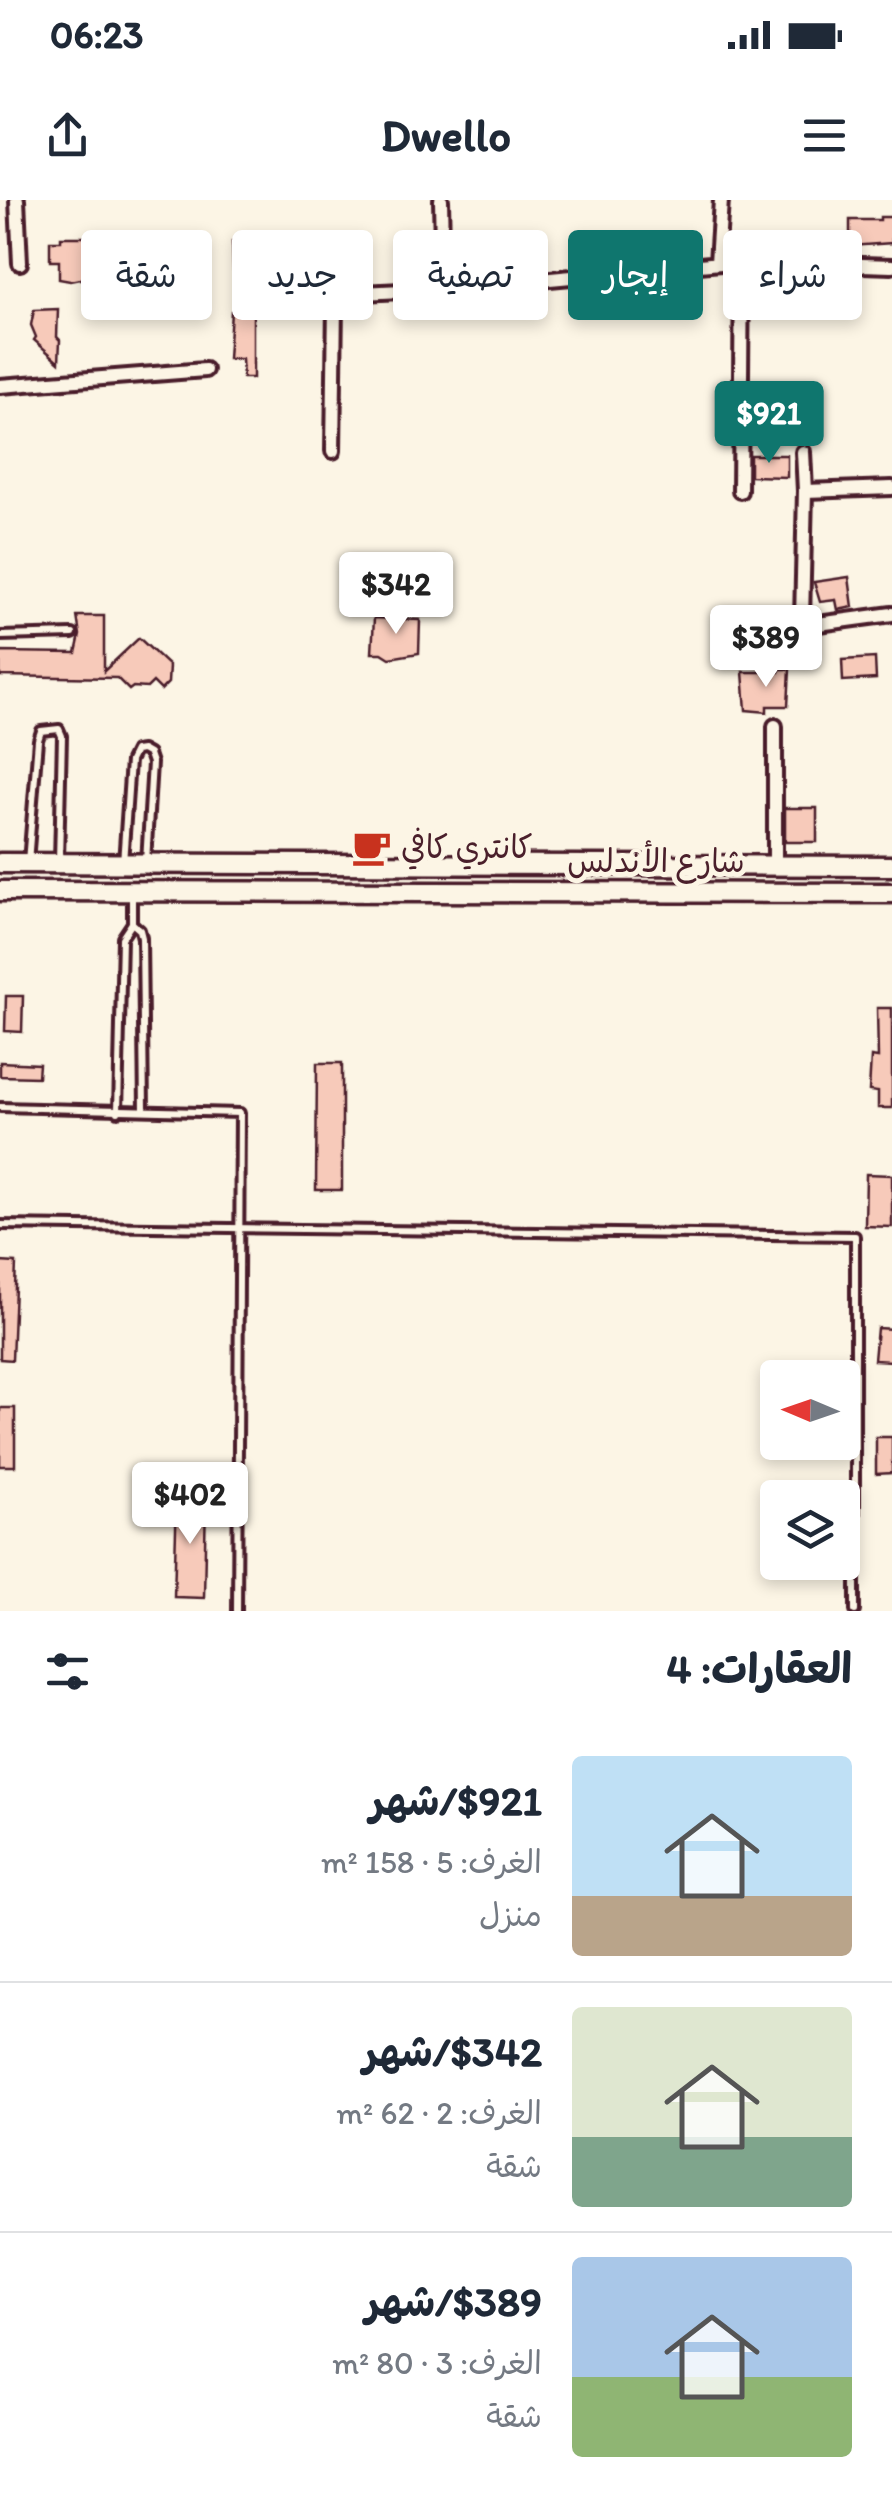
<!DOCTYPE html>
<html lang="ar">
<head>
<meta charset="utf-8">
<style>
	:root { --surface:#fff; --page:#f6f6f7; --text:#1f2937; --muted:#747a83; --line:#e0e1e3; --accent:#0f766e }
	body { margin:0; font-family:Itim,"Playpen Sans Arabic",sans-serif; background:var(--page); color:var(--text); direction:rtl; height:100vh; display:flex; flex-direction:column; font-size:38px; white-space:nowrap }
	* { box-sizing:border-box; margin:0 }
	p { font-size:32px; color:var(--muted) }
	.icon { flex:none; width:55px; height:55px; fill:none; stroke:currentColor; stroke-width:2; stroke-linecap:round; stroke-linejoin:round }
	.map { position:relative; height:1411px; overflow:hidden; direction:ltr }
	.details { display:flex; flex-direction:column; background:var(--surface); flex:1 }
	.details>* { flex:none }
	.hud { position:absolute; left:30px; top:30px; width:832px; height:90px; direction:rtl; display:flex; gap:20px }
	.needle { width:65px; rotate:272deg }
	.tools { position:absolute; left:760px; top:1160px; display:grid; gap:20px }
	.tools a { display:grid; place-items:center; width:100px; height:100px; border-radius:10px; background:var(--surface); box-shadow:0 5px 15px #0003; font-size:50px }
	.price { position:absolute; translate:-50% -85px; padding:0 22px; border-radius:10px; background:#fff; color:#222; font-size:32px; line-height:65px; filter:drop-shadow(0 2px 5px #0008) }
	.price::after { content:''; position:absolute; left:50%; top:60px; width:30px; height:22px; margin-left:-15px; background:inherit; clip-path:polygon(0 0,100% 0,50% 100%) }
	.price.selected { background:var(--accent); color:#fff }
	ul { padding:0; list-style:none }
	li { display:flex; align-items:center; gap:30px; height:250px; padding:0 40px }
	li+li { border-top:2px solid var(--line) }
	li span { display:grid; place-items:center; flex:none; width:280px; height:200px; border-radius:10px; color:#555 }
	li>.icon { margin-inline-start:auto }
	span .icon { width:120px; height:120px; fill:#fffc; stroke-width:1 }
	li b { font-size:42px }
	h2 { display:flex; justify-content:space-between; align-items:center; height:120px; padding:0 40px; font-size:42px }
	.chip { padding:0 35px; border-radius:10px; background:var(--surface); box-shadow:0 5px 15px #0003; font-size:35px; line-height:90px }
	.chip.selected { background:var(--accent); color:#fff }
	.status { display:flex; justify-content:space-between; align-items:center; height:70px; padding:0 50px; background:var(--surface); direction:ltr }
	.status svg { height:28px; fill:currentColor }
	header { display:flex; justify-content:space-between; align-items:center; height:130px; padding:0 40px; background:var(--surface); font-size:45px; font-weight:700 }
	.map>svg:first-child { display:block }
	.building { fill:#f7caba; stroke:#4a1f2b; stroke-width:2.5 }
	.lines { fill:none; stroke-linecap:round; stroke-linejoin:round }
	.service-casing { stroke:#4a1f2b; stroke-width:14 }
	.minor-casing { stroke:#4a1f2b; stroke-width:20 }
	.secondary-casing { stroke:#4a1f2b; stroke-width:25 }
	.service { stroke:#fcf5e5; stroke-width:6 }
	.minor { stroke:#fcf5e5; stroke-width:12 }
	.secondary { stroke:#fcf5e5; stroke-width:18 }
	.labels { text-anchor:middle; stroke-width:10; stroke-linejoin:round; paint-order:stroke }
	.poi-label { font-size:32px; fill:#4a1f2b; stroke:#fcf5e5; text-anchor:start }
	.street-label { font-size:32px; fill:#4a1f2b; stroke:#fcf5e5 }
</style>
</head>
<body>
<div class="status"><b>06:23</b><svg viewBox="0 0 49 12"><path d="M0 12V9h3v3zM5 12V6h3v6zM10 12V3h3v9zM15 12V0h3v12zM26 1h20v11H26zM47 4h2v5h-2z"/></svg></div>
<header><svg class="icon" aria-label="menu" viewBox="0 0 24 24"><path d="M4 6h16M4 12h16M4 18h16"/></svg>Dwello<svg class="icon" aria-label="share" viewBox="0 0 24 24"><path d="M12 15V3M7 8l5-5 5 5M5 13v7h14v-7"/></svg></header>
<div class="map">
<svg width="892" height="1411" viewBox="0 0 892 1411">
	<rect width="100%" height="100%" fill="#fcf5e5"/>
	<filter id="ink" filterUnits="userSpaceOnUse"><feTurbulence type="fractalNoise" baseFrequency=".01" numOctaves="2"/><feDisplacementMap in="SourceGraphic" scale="20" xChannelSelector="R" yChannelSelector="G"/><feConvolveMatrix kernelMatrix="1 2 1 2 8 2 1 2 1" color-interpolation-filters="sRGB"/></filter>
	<g filter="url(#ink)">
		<g class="building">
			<polygon points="880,17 892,17 892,43 850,46 850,20 880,20"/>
			<polygon points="61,37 95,37 95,41 100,41 101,60 91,60 91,73 85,73 85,78 70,81 59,79 59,61 50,61 50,41 61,41"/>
			<polygon points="263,41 264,89 234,90 232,42"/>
			<polygon points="328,47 331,71 305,74 302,50"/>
			<polygon points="58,109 57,137 60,140 59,162 34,140 36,137 31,125 34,110"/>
			<polygon points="231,111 253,111 253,178 243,178 242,159 228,159"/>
			<polygon points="750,255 787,255 787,277 750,276"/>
			<polygon points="849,377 853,407 838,410 836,400 820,402 814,382"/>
			<polygon points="77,416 104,416 104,471 139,438 169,466 168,483 161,490 153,482 147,488 133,487 129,490 117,478 0,476 0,452 76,453 80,435"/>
			<polygon points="374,418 420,420 419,453 390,458 382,453 372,453"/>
			<polygon points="875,458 876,479 843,481 842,460"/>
			<polygon points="780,469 790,469 788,506 767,506 767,512 746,510 743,472 779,472"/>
			<rect x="785" y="608" width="32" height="34"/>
			<polygon points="6,796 23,796 22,832 5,831"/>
			<polygon points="877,808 892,808 892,908 878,908 878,892 869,891 871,857 878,858"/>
			<polygon points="0,862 39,864 38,877 0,876"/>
			<polygon points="317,863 342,863 342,990 316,990"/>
			<polygon points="866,974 892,975 892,1027 865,1026"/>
			<polygon points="0,1062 16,1063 12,1160 0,1159"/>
			<polygon points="877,1128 892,1129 892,1161 874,1160"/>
			<rect x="0" y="1208" width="15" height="58"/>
			<polygon points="876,1237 892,1237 892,1273 876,1274"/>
			<polygon points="177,1296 206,1297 204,1398 174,1397"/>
		</g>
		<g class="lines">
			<defs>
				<g id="service">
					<polyline points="0,436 73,434"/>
					<polyline points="28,662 38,540 41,531 59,529 62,536 59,661"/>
					<polyline points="123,663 130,561 135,551 142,550 149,554 152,563 146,662"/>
					<polyline points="132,723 140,730 142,738 144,910"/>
					<polyline points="0,907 240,913 237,1411"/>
					<polyline points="118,912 122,738 132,723 132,693"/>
					<polyline points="0,1025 855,1036 855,1411"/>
				</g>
				<g id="minor">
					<polyline points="17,0 20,63"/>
					<polyline points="441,0 443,89"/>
					<polyline points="717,63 721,0"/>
					<polyline points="0,186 205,170"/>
					<polyline points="333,251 335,104 341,94 443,89 742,61 892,66"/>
					<polyline points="803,252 805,291 802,420 818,424 892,414"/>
					<polyline points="740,291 742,61"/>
					<polyline points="805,291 892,288"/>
					<polyline points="775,526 775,665"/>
				</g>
				<g id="secondary">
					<polyline points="0,663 892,666"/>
					<polyline points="0,691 892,693"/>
				</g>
			</defs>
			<use href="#service" class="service-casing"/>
			<use href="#minor" class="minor-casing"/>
			<use href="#secondary" class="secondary-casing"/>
			<use href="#service" class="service"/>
			<use href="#minor" class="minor"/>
			<use href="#secondary" class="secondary"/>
		</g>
	</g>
	<defs>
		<symbol id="cafe-bare" viewBox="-9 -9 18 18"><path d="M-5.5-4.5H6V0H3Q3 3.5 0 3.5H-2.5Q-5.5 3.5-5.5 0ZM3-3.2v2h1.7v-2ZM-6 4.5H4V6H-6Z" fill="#c8321e" stroke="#fcf5e5" stroke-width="2.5" paint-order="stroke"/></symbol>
	</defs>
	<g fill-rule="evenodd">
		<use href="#cafe-bare" x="344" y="620" width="55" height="55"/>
	</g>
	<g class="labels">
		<g class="poi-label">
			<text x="401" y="658">كانتري كافي</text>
		</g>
		<g class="street-label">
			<text x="656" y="672">شارع الأندلس</text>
		</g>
	</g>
</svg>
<div class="tools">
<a><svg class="needle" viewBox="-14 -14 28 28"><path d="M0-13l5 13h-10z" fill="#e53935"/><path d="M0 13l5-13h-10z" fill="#747a83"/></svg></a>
<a><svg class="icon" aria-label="layers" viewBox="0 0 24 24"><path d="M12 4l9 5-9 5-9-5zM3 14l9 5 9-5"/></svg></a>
</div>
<b class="price selected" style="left:769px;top:266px">$921</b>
<b class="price" style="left:396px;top:437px">$342</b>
<b class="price" style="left:766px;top:490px">$389</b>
<b class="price" style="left:190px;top:1347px">$402</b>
<div class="hud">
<a class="chip">شراء</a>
<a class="chip selected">إيجار</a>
<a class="chip">تصفية</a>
<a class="chip">جديد</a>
<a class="chip">شقة</a>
</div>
</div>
<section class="details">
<h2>العقارات: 4<svg class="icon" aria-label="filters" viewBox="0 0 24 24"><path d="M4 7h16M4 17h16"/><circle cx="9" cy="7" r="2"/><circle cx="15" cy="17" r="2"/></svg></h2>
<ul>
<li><span style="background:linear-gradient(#bfe0f5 70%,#b9a48a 0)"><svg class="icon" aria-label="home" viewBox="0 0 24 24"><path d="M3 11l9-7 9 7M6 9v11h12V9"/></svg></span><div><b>$921/شهر</b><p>الغرف: 5 · 158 m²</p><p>منزل</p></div></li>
<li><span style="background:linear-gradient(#dfe7d0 65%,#7fa58c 0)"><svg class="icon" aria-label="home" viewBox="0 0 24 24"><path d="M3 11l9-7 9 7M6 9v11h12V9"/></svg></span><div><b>$342/شهر</b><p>الغرف: 2 · 62 m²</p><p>شقة</p></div></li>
<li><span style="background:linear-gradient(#a9c7e8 60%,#8fb573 0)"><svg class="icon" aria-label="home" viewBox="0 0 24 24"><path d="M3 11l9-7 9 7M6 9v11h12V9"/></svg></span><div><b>$389/شهر</b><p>الغرف: 3 · 80 m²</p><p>شقة</p></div></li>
</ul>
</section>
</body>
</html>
